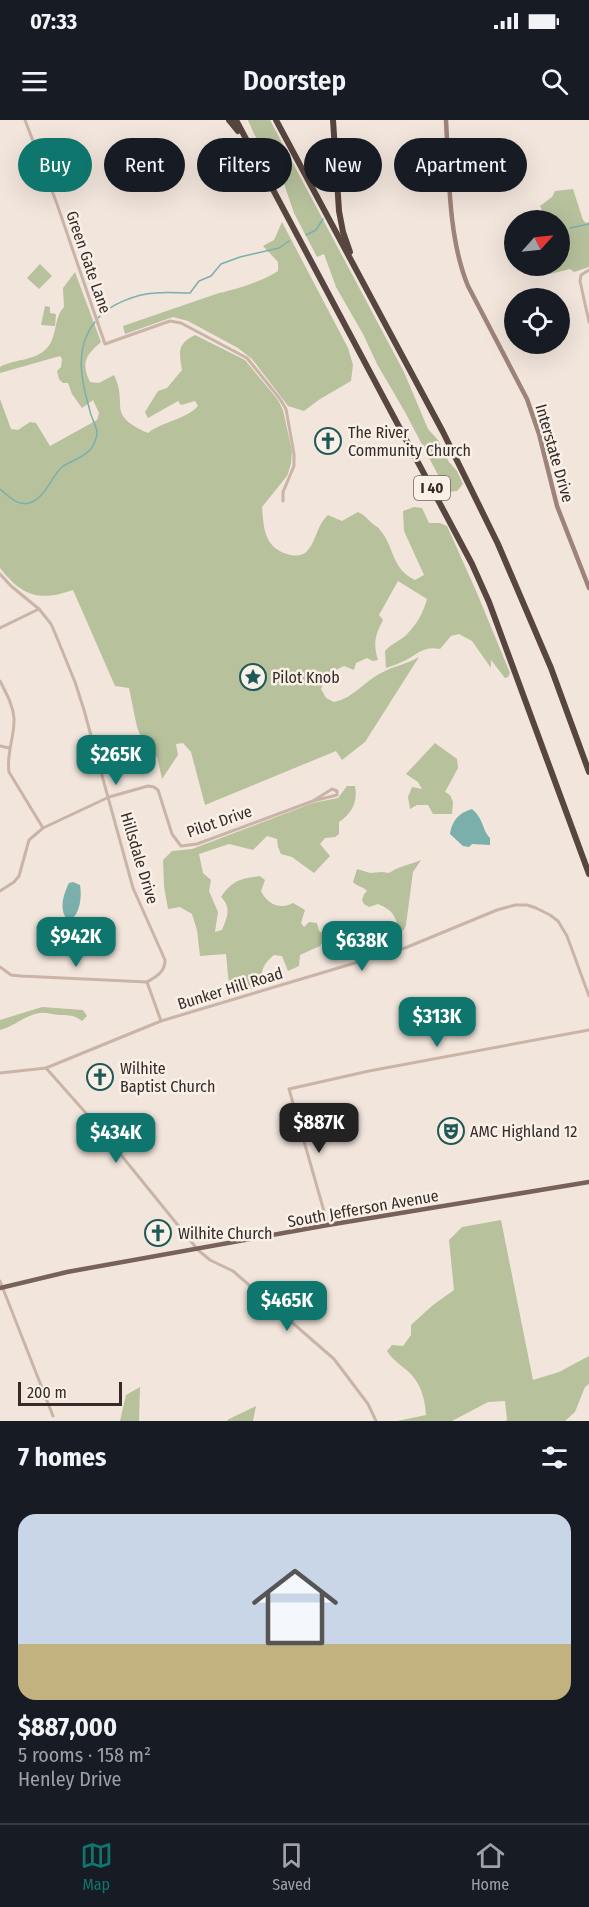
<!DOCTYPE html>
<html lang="en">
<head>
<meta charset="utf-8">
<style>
	:root { --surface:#171b24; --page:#242831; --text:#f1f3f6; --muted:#9ea1a6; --line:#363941; --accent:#0f766e }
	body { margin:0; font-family:"Fira Sans Condensed",sans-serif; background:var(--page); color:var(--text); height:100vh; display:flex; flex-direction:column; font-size:22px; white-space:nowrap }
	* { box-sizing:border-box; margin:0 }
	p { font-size:20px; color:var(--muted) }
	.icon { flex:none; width:33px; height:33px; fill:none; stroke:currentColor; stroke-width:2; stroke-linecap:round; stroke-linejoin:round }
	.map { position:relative; height:1301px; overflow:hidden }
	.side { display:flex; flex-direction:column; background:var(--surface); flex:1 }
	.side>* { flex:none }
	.top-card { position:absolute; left:18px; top:18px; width:554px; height:54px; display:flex; gap:12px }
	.needle { width:39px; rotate:63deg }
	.controls { position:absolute; left:504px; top:90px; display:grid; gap:12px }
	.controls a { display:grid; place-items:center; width:66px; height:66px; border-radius:50%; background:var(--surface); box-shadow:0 6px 24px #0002; font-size:30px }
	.scale { position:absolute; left:18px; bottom:15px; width:104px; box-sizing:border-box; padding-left:6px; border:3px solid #362b28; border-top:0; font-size:16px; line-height:21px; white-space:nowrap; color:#362b28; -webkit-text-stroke:4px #f9f0e8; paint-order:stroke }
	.price { position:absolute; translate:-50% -51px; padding:0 14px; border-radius:12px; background:var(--accent); color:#fff; font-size:20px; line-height:39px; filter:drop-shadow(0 2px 3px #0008) }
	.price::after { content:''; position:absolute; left:50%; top:36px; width:18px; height:14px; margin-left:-9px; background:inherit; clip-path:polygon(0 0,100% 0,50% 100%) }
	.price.current { background:#222; color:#fff }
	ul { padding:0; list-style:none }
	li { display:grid; align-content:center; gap:12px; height:318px; padding:0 18px }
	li+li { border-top:2px solid var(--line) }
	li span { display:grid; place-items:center; height:186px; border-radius:18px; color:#555 }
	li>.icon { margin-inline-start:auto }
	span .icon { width:108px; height:108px; fill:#fffc; stroke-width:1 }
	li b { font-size:26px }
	h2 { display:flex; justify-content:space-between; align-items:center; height:72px; padding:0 18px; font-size:26px }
	.pill { padding:0 21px; border-radius:27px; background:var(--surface); box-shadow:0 6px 24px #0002; font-size:21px; line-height:54px }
	.pill.current { background:var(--accent); color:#fff }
	.status { display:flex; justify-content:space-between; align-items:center; height:42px; padding:0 30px; background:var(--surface); direction:ltr }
	.status svg { height:16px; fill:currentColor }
	header { display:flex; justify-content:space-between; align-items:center; height:78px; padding:0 18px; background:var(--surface); font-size:27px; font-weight:600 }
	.tabs { display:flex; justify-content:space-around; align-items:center; height:84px; border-top:2px solid var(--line); background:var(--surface); font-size:16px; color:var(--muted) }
	.tabs a { display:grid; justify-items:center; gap:3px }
	.tabs .current { color:var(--accent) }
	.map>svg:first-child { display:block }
	.green { fill:#b7c19c }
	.water { fill:#7bafac }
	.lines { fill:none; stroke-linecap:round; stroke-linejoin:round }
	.stream { stroke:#7bafac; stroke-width:1.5 }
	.minor { stroke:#cab4a8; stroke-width:3 }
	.secondary { stroke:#9d8379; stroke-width:4.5 }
	.primary { stroke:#786159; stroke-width:4.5 }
	.motorway { stroke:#57453f; stroke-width:6 }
	.labels { text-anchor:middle; stroke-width:5; stroke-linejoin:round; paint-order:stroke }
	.shield { fill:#f9f0e8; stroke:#706662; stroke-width:1.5 }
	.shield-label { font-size:15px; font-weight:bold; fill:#362b28 }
	.street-label { font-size:16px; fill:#362b28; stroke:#f9f0e8 }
	.poi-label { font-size:16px; fill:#362b28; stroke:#f9f0e8; text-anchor:start }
</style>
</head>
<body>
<div class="status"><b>07:33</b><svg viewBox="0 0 49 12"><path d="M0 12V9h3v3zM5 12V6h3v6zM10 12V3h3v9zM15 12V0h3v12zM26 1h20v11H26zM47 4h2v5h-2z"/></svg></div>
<header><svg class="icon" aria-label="menu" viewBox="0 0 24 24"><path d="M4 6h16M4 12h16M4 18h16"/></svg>Doorstep<svg class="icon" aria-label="search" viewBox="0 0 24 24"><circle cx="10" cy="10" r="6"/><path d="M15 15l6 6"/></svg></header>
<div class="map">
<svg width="589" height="1301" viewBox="0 0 589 1301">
	<rect width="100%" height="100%" fill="#f2e5dc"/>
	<g class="green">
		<polygon points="248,0 270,0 404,252 428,309 438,320 449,342 457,351 463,364 457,371 447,372 405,292 377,244 363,214 336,167 324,134 317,137 294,93 284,64 254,14"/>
		<polygon points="573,69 583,100 586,103 589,102 589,147 574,152 570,149 550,154 546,146 560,146 560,100 554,95 544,94 540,86 552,77 555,71"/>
		<path d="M282 102 348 228 353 245 351 261 320 279 304 291 288 286 252 239 238 228 188 201 173 197 125 214 123 206 219 173C237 169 263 161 278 151V142L263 126 274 120Z"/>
		<polygon points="40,144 52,156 39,169 27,158"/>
		<path d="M75 152 101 222C85 236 81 243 90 262L99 263 114 255C129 286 105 294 148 313 163 301 185 300 198 286L195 281 181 285 178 281 148 298 145 292 158 271 167 268 182 250C179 231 177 224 195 215L245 240 278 280 283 290 292 331 291 344 287 356 262 387C264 410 264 428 290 435 296 436 303 436 307 431 317 421 316 406 328 395L342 401 358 392C365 395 367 399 373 404 376 407 378 406 380 410 394 425 391 449 415 460L424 455 404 411 403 391 414 387 422 388 429 403H440L447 406 477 473 510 553 508 557 505 558 491 540V548L472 521 459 514 451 516 440 529C422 526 419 534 404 541 398 544 392 546 386 548L385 531C392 523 402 520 408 513 417 504 424 491 427 479L398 461 379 495 383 500C375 515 373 524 378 540L373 541 367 538 356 543 354 550 344 546C332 551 326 556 321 569L326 578 334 582C354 578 364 561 383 552 394 546 407 544 419 537L365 622 342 640 336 631 205 685 191 632 183 623 176 624 178 635 162 659 157 637 147 633 137 607 129 568 115 566 73 470C39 482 22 476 0 448V279L11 309 18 310 30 302 36 303 50 326 97 300 99 293 93 280 82 288 72 274 68 263H63L59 259 57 251 61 247 62 239 60 236 0 253V247C14 239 33 241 45 230 58 219 53 198 64 187L63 168Z"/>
		<polygon points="45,186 50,187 50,193 56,194 55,206 41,205"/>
		<polygon points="435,623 457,639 458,648 445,672 450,675 453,682 452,694 433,694 428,685 417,685 410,689 408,677 412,667 422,669 418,662 406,654"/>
		<path d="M347 666H355C358 682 352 693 339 702V714L335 717 325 718 320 724 330 736 314 753 292 737 281 734 278 727 277 719 267 716 253 730 229 724 199 734 203 753 211 760 209 771 218 792 215 812 222 810C227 797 232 788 221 777 233 760 240 759 260 756L265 760 261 771C267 784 280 790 293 783L305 790 301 803 304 807 309 802 317 803 319 811 328 816 320 826 300 835 299 846 288 851 282 836 274 835C262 845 261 851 261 866L230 876 226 834 200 836 197 810 192 794 180 787 168 789 164 766 163 740 172 731 192 729 313 683 338 678Z"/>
		<path d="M421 740 413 752 406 805 404 810 399 812C396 796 393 790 378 784L369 787 364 784 362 780 364 774 367 771C363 766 357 767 353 762L357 749 370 753 382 752 389 753C399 746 409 745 421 740Z"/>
		<path d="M42 887 83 890 87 896 82 901C74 895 69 895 59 895 53 895 46 892 40 893 25 895 15 906 0 910V900Z"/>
		<path d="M501 1100 533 1260 559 1252 589 1236V1264L585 1267 575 1292 565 1301H505L507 1300 505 1281 488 1282 452 1301H397L426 1295C425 1277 420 1260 404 1248 397 1242 392 1239 387 1231L392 1225 403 1226 411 1215V1205L433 1185 454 1170 449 1120 462 1107Z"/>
		<polygon points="140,1267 139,1301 120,1301 126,1275"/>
		<polygon points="256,1286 253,1301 227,1301 229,1299"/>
	</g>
	<g class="water">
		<path d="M472 689C484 699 482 710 490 718V725L472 724 469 727 463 726 450 714C452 701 458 693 472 689Z"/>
		<path d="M73 762 80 765C82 777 80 795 69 801 58 792 63 775 69 763Z"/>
	</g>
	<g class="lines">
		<g class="stream">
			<polyline points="570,108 589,104"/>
			<polyline points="306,115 316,110 323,99"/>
			<path d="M98 198C110 184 137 174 155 173 167 172 178 173 190 173L199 161 211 156 221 144 240 137 279 128 289 121"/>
			<path d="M0 369C9 377 20 388 32 382 46 376 51 357 62 347 71 341 82 338 90 330 93 327 97 318 97 313 97 306 91 298 90 291 81 261 74 228 95 202"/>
		</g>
		<g class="minor">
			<polyline points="25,0 57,84 105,224 170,201 181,203 247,238 280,279 286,289 294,334 294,346 283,372 283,381"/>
			<polyline points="589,150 581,155 580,161 589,202"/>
			<path d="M0 454 11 466 39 489 51 504 55 513 75 562 84 590 133 768 165 840C165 852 157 856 147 862L161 901"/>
			<polyline points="0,508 39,489"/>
			<path d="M0 561C6 573 13 585 14 598 15 616 6 633 9 652L43 708"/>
			<polyline points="0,626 9,628"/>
			<polyline points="0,771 14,762 19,756 29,720 43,708 109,677 148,666 154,667 158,670 172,714 181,726 197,724 313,681 337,675 337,671 332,669 313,681"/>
			<polyline points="0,847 11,855 21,856 147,862"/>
			<polyline points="46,948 100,1009 198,1130 210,1140 233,1151 334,1239 368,1284 376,1301"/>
			<polyline points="0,953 46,948 161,901 405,828 497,790 515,785 527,785 536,788 550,795 558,801 567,816 589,876"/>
			<polyline points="328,1105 289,969 369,951 589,910"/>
			<polyline points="0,1161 53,1296"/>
		</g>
		<path class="secondary" d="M446 0C449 53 448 118 468 166L527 279 539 314 557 386 589 468"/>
		<polyline class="primary" points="0,1168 67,1152 328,1105 589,1062"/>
		<g class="motorway">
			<polyline points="229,0 238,11"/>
			<polyline points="236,0 472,444 489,482 589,754"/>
			<polyline points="276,0 443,312 498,424 551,548 589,652"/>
			<polyline points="333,0 339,91 343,112 350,132"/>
		</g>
	</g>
	<defs>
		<symbol id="church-ring" viewBox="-11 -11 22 22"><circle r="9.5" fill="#f9f0e8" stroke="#1e5857" stroke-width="1.5"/><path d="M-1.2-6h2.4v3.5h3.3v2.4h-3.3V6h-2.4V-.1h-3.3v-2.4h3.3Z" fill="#1e5857"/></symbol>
		<symbol id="sight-ring" viewBox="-11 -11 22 22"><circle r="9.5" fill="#f9f0e8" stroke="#1e5857" stroke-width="1.5"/><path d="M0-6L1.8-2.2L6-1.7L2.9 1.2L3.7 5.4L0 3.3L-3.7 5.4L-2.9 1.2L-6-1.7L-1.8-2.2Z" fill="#1e5857"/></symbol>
		<symbol id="theatre-ring" viewBox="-11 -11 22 22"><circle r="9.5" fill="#f9f0e8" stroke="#1e5857" stroke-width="1.5"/><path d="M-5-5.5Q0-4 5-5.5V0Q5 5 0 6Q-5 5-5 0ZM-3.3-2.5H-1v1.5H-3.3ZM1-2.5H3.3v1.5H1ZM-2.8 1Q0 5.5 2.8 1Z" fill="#1e5857"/></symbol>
	</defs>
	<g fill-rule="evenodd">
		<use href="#church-ring" x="313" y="306" width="30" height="30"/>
		<use href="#sight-ring" x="238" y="542" width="30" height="30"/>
		<use href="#church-ring" x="85" y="942" width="30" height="30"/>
		<use href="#theatre-ring" x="436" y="996" width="30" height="30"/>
		<use href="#church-ring" x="143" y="1098" width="30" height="30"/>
	</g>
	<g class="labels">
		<rect class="shield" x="414" y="356" width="36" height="24" rx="4.5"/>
		<g class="shield-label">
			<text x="432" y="373">I 40</text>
		</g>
		<g class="street-label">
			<text transform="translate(89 142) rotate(71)" y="6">Green Gate Lane</text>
			<text transform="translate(555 333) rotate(74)" y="6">Interstate Drive</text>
			<text transform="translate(219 701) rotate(-19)" y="6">Pilot Drive</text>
			<text transform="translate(140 738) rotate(73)" y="6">Hillsdale Drive</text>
			<text transform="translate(230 868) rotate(-17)" y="6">Bunker Hill Road</text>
			<text transform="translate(363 1088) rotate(-10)" y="6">South Jefferson Avenue</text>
		</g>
		<g class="poi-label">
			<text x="348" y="318">The River<tspan x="348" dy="18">Community Church</tspan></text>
			<text x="272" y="563">Pilot Knob</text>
			<text x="120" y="954">Wilhite<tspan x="120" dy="18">Baptist Church</tspan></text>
			<text x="470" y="1017">AMC Highland 12</text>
			<text x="178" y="1119">Wilhite Church</text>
		</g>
	</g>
</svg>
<div class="controls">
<a><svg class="needle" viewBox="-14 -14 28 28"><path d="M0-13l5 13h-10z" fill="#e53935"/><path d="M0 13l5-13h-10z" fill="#9ea1a6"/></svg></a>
<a><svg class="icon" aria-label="locate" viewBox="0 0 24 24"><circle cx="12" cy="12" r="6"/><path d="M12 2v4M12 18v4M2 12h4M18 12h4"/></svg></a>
</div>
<div class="scale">200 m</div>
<b class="price" style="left:116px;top:666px">$265K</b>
<b class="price" style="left:76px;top:848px">$942K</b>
<b class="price" style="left:362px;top:852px">$638K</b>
<b class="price" style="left:437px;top:928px">$313K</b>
<b class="price current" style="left:319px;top:1034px">$887K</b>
<b class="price" style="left:116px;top:1044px">$434K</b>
<b class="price" style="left:287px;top:1212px">$465K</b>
<div class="top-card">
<a class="pill current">Buy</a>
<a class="pill">Rent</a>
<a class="pill">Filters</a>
<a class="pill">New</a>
<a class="pill">Apartment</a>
</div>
</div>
<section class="side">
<h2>7 homes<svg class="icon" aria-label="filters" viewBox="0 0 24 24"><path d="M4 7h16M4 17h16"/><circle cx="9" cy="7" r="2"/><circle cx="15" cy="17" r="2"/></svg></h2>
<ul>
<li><span style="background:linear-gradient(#c9d6e8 70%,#c2b280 0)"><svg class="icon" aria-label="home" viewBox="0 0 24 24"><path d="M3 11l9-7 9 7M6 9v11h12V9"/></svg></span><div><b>$887,000</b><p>5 rooms · 158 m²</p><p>Henley Drive</p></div></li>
</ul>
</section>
<nav class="tabs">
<a class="current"><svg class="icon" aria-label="map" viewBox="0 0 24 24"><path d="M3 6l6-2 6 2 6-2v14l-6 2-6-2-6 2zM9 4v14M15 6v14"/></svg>Map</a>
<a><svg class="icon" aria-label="saved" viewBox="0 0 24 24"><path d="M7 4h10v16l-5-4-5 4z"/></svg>Saved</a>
<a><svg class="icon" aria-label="home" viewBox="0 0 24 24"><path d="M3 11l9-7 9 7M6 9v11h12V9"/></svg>Home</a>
</nav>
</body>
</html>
